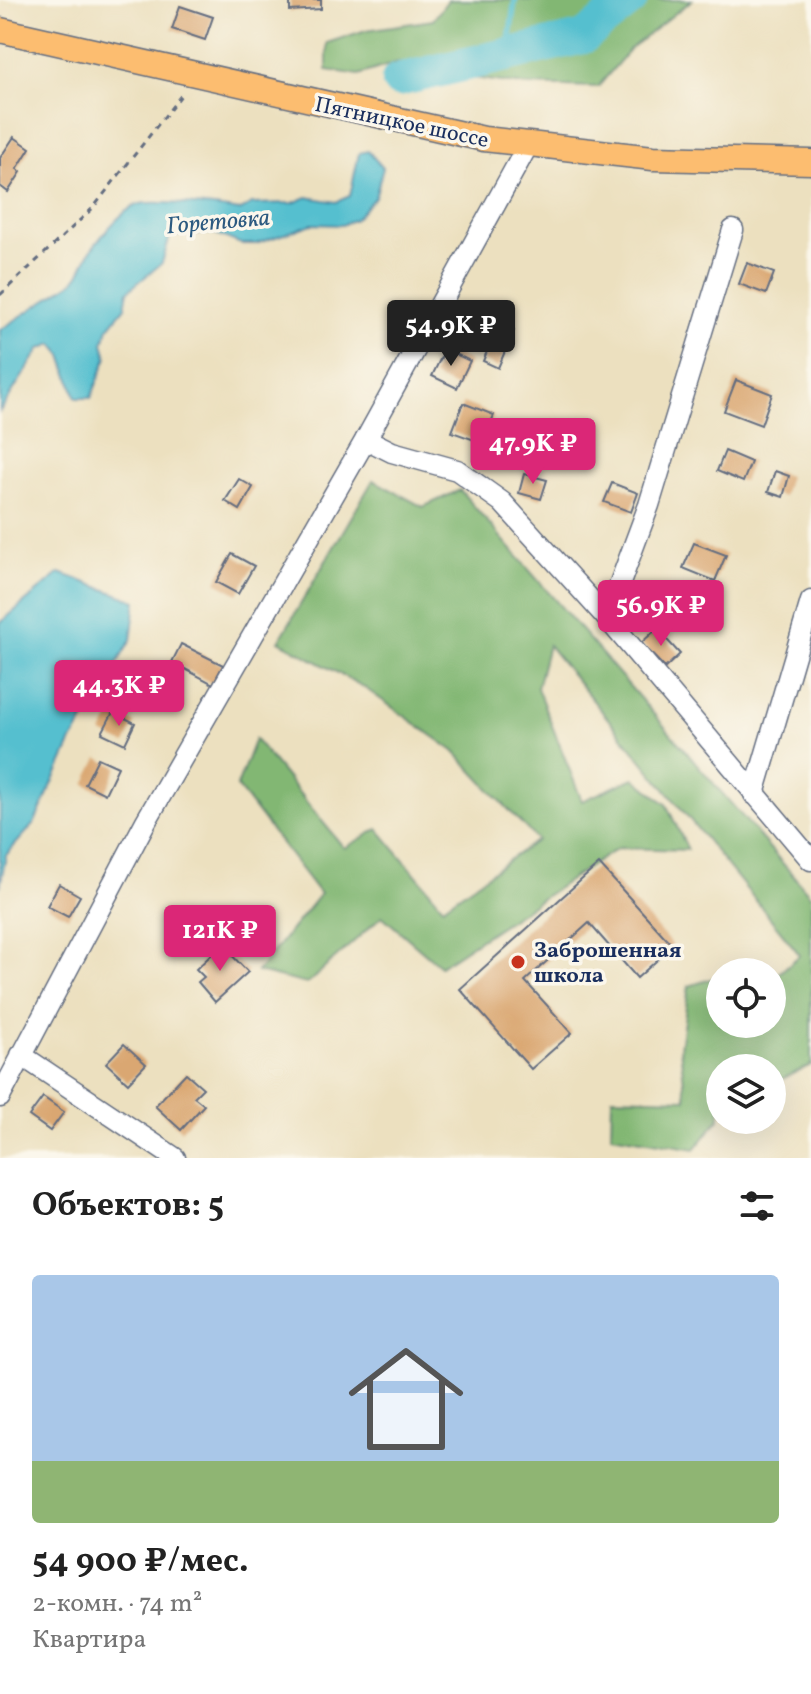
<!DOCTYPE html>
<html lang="ru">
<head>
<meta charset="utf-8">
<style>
	:root { --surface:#fff; --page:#f6f6f6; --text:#222; --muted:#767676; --line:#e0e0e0; --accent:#db2777 }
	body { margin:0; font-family:Vollkorn,serif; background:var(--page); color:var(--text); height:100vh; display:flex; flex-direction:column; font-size:30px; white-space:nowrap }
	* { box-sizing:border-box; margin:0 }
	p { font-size:26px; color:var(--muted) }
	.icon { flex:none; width:44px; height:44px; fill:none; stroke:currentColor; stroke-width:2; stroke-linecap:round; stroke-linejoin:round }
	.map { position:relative; height:1158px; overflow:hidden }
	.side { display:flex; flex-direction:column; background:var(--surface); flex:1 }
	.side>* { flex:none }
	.controls { position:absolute; left:706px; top:958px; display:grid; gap:16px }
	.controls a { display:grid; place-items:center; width:80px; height:80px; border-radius:50%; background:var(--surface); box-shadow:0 8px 32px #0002; font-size:40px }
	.price { position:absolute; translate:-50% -68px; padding:0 18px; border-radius:8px; background:var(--accent); color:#fff; font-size:26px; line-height:52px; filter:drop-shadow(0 2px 4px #0008) }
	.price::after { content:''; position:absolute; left:50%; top:48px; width:24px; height:18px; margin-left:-12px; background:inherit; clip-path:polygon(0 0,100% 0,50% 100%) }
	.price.on { background:#222; color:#fff }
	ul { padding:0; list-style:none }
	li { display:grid; align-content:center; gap:16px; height:424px; padding:0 32px }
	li+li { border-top:2px solid var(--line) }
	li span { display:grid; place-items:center; height:248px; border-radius:8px; color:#555 }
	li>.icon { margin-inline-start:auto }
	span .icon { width:144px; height:144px; fill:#fffc; stroke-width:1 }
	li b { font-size:34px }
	h2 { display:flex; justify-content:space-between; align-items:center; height:96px; padding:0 32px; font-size:34px }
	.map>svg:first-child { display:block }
	.forest { fill:#82b773; stroke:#4e7368; stroke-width:2 }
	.water { fill:#54bfcf; stroke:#387796; stroke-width:2 }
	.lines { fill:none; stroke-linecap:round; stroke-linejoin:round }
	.stream { stroke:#54bfcf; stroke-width:6 }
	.river { stroke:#54bfcf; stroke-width:34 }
	.building { fill:#daa772 }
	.minor-casing { stroke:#646d80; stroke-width:23 }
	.major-casing { stroke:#646d80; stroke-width:27 }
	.path { stroke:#646d80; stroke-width:3; stroke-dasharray:6 6; stroke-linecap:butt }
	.minor { stroke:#fff; stroke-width:20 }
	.major { stroke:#fcbd6f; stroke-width:24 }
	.poi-dot { fill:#c8321e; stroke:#fbf7ec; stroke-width:3 }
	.labels { text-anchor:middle; stroke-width:7; stroke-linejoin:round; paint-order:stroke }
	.street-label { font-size:22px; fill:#1b2f5e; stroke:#fbf7ec }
	.poi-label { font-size:22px; font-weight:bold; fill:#1b2f5e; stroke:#fbf7ec; text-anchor:start }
	.water-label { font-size:24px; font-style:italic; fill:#2c5a80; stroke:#fbf7ec }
</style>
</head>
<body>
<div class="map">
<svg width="811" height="1158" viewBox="0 0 811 1158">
	<rect width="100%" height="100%" fill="#fbf7ec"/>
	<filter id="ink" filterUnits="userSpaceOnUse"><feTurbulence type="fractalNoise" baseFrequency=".0125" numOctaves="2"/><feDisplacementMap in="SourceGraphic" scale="16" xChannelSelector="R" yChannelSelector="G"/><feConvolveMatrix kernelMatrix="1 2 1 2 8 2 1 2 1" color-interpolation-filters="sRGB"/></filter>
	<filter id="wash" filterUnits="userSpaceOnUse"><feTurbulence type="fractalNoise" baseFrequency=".006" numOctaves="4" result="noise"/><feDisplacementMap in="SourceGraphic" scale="32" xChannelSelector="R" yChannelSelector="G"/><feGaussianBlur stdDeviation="1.8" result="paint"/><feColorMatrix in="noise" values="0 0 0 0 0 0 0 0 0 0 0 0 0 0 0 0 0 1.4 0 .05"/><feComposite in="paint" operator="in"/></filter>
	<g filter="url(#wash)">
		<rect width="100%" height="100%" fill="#ece0bf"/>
		<g class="forest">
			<polygon points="448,0 692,0 630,49 598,87 524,85 437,73 398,62 359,75 327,70 327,43 366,30 433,20"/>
			<polygon points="373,480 423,507 460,490 811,896 811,1065 772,1084 772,1068 720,1068 720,1118 695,1149 611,1135 612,1097 686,1099 680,1048 689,986 720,976 720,1024 772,1024 772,979 800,955 548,645 537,688 582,801 634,778 666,804 688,850 618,848 440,966 382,916 307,984 257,972 320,894 237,786 255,739 344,848 378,829 443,907 537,840 454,751 362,686 279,641"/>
		</g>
		<g class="water">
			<path d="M368 151 383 168 375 197 355 219 342 225 312 224 256 244H241L214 233 170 236 162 263 128 291 125 307 108 328 103 343 107 357 91 398H76L62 355 53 344 40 349 0 411V330L73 282C85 271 84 258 94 246 104 233 124 208 140 204 157 200 220 207 239 211L252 204 293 203 307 197 336 202 350 196 359 153Z"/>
			<polygon points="60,573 136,601 131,640 72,741 34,824 6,855 0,887 0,623"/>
		</g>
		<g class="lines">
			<polyline class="stream" points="507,55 515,0"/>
			<polyline class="river" points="398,80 584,37 631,0"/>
		</g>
		<g id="blocks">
			<g class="building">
				<polygon points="290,0 321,0 321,9 290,11"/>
				<polygon points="180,6 213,17 205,40 172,29"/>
				<polygon points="14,137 30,148 17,169 21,172 8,192 0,186 0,158"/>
				<polygon points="747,263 774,273 766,294 739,284"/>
				<polygon points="491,321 514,330 498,368 483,361 493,337 485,333"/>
				<polygon points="445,349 470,361 457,388 432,376"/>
				<polygon points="736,380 772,394 761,425 724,411"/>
				<polygon points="463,403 494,415 483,443 452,432"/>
				<polygon points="725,451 751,462 743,482 717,471"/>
				<polygon points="775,471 789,476 783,497 768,492"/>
				<polygon points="524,474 547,480 541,499 519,493"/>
				<polygon points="239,479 253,487 240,510 225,501"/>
				<polygon points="612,483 638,493 631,512 604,502"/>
				<polygon points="694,543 726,555 715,581 683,568"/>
				<polygon points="232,554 254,566 238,594 216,582"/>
				<polygon points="657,629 680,654 665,668 641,643"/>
				<polygon points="181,644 223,665 213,684 172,662"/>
				<polygon points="113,712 135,723 125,744 102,733"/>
				<polygon points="98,758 118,767 105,794 85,784"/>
				<polygon points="599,864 673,946 637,978 589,923 525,981 572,1033 531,1069 460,989"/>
				<polygon points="59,884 80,896 68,917 47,906"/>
				<polygon points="222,945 248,972 215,1002 198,982 204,977 196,969"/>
				<polygon points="124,1044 146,1064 128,1083 106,1063"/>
				<polygon points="186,1073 203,1088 194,1097 204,1105 181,1130 155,1106"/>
				<polygon points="43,1097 64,1112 50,1131 29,1116"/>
			</g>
		</g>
	</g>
	<g filter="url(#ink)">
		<use href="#blocks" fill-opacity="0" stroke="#646d80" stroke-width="2"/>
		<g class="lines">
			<defs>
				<g id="minor">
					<polyline points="366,439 392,452 457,470 502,502 607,618 811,860"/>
					<polyline points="607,618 649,505 733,230"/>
					<polyline points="754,794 811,601"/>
					<polyline points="21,1055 175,1158"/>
					<polyline points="0,1097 146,821 366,439 528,145"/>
				</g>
				<polyline id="major" points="0,30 484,139 653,158 811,162"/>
			</defs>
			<use href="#minor" class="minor-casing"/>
			<use href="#major" class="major-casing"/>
			<polyline class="path" points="0,295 93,208 182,94"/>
			<use href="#minor" class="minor"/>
			<use href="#major" class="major"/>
		</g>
	</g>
	<circle class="poi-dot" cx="518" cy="962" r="8"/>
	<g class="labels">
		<g class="street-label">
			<text transform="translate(402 121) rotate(12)" y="8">Пятницкое шоссе</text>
		</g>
		<g class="poi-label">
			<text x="534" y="957">Заброшенная<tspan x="534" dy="25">школа</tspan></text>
		</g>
		<g class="water-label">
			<text transform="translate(218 221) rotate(-5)" y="8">Горетовка</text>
		</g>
	</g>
</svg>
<div class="controls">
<a><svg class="icon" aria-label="locate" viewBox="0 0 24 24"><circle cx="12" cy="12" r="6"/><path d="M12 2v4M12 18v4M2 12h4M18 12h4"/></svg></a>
<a><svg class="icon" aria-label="layers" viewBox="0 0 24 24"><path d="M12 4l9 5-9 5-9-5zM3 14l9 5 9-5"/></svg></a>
</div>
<b class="price on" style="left:451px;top:368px">54.9K ₽</b>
<b class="price" style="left:533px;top:486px">47.9K ₽</b>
<b class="price" style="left:661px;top:648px">56.9K ₽</b>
<b class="price" style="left:119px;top:728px">44.3K ₽</b>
<b class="price" style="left:220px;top:973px">121K ₽</b>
</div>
<section class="side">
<h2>Объектов: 5<svg class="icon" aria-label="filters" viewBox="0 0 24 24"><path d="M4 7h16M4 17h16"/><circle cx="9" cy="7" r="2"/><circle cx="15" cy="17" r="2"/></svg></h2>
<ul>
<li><span style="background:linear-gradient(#a9c7e8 75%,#8fb573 0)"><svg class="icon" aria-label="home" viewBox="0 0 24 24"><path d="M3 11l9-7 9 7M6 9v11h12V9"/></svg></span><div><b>54 900 ₽/мес.</b><p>2-комн. · 74 m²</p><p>Квартира</p></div></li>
</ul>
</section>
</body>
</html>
